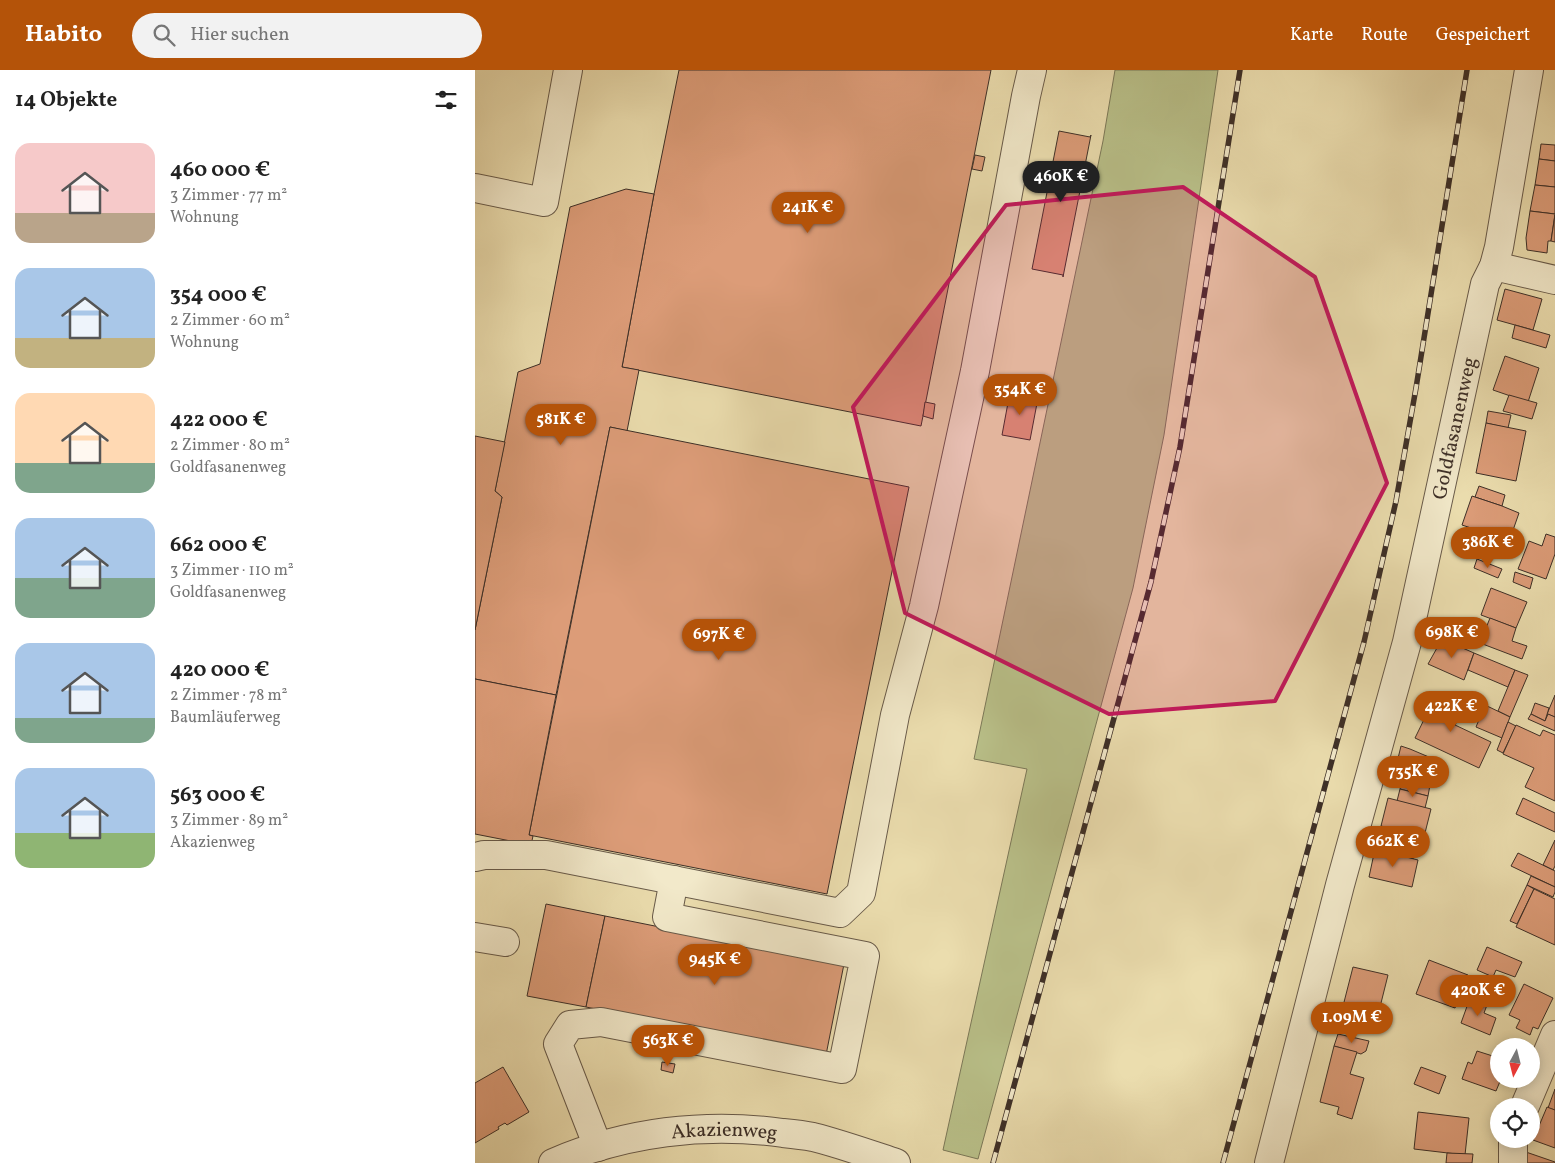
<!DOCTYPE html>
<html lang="de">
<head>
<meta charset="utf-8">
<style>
	:root { --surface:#fff; --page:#f2f2f2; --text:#222; --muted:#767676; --accent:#b45309 }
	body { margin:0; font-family:Vollkorn,serif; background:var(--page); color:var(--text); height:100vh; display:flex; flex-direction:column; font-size:19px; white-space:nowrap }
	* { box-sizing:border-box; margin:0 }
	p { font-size:16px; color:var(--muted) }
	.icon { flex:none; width:28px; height:28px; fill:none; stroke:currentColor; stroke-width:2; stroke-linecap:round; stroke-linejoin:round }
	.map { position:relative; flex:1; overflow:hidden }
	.drawer { display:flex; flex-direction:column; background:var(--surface); width:475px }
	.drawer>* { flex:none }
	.needle { width:32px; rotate:187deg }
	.buttons { position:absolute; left:1015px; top:968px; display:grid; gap:10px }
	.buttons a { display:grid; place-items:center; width:50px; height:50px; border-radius:50%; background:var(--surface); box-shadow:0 2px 12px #0003; font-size:25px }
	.price { position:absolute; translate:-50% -42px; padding:0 11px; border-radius:18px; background:var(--accent); color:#fff; font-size:16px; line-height:32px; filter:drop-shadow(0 1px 2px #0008) }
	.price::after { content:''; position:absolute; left:50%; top:30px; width:15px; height:11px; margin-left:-8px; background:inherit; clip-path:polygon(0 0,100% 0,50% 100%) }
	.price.selected { background:#222; color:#fff }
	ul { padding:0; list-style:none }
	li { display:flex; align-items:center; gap:15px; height:125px; padding:0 15px }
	li span { display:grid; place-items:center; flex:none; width:140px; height:100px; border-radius:15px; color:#555 }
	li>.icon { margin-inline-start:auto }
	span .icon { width:60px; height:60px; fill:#fffc; stroke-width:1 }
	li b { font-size:21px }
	h2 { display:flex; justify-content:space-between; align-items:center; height:60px; padding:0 15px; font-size:21px }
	header { display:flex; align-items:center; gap:30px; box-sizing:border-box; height:70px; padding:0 25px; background:var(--accent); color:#fff }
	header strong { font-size:24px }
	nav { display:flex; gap:28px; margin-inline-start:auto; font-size:18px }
	.search { width:350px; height:45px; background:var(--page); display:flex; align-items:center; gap:12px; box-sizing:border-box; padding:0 18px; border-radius:28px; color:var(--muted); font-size:19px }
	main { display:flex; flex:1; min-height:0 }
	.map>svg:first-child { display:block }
	.green { fill:#b9c089; stroke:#7b7858 }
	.building { fill:#dc9c78; stroke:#3d2f27 }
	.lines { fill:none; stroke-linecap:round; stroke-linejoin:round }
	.minor-casing { stroke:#685a49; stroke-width:30 }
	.minor { stroke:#f2e9ca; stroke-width:28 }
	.rail-casing { stroke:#3d2f27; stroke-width:5.5 }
	.rail { stroke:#f2e9ca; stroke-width:4; stroke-dasharray:11; stroke-linecap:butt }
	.marked { fill:#c2185b; fill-opacity:0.2; stroke:#c2185b; stroke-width:4; stroke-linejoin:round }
	.labels { text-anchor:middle; stroke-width:5; stroke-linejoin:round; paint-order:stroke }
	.street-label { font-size:20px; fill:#3d2f27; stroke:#f2e9ca }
</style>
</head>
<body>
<header>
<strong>Habito</strong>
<div class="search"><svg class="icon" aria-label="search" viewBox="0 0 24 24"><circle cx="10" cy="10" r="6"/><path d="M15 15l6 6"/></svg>Hier suchen</div>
<nav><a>Karte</a><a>Route</a><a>Gespeichert</a></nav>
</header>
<main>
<section class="drawer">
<h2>14 Objekte<svg class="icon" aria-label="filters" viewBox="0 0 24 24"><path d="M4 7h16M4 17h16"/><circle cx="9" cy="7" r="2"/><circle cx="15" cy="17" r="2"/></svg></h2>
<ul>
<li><span style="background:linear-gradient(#f6c9c9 70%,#b9a48a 0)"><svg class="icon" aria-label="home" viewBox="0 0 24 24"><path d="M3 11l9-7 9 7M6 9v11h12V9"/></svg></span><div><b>460 000 €</b><p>3 Zimmer · 77 m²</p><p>Wohnung</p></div></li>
<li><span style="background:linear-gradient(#a9c7e8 70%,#c2b280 0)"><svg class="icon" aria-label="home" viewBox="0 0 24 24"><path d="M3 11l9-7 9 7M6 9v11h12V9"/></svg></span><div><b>354 000 €</b><p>2 Zimmer · 60 m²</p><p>Wohnung</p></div></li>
<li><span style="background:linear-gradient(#ffd9b3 70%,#7fa58c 0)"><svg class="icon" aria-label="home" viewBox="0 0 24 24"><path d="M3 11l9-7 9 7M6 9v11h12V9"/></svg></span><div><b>422 000 €</b><p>2 Zimmer · 80 m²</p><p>Goldfasanenweg</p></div></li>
<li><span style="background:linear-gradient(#a9c7e8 60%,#7fa58c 0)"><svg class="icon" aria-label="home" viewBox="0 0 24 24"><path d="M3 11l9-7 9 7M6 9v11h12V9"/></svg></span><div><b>662 000 €</b><p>3 Zimmer · 110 m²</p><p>Goldfasanenweg</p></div></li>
<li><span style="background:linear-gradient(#a9c7e8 75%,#7fa58c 0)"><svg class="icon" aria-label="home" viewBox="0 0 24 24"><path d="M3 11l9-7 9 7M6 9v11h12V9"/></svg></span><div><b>420 000 €</b><p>2 Zimmer · 78 m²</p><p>Baumläuferweg</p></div></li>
<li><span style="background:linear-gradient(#a9c7e8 65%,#8fb573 0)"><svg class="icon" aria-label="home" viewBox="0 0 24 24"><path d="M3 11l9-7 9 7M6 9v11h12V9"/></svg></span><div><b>563 000 €</b><p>3 Zimmer · 89 m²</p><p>Akazienweg</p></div></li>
</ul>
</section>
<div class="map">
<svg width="1080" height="1093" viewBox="0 0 1080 1093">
	<rect width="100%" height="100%" fill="#ebddae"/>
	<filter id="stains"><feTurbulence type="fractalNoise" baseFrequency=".004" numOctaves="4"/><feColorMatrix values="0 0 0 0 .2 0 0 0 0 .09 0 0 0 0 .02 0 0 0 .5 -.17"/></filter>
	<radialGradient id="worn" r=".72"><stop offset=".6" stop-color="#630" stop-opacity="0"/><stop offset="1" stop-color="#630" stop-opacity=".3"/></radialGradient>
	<polygon class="green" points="640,0 743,0 689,365 658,518 503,1089 468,1080 552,699 499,689 628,71"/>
	<g class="building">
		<polygon points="204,0 516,0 446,356 147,297 179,124"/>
		<polygon points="584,61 615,67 616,65 588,207 588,205 557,199"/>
		<polygon points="1066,74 1080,75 1080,91 1064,89"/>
		<polygon points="500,85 510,87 507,101 497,99"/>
		<polygon points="1064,89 1080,91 1080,117 1060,115"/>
		<polygon points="1060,115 1080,117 1080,144 1055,141"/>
		<polygon points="151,119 179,124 147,297 164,300 152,361 135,357 81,625 0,609 0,560 27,427 20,421 43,302 65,294 95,137"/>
		<polygon points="1055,141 1080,144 1076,171 1073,171 1072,183 1052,180 1051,168"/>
		<polygon points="1080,145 1080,172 1076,171"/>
		<polygon points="1030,219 1067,229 1058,260 1022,250"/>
		<polygon points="1040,255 1075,265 1071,278 1037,268"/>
		<polygon points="1030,286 1064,298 1053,332 1018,320"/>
		<polygon points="535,322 563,328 555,370 527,365"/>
		<polygon points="1034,325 1062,333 1057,349 1028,341"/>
		<polygon points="450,332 460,334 458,349 448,346"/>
		<polygon points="1013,341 1036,345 1033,358 1011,353"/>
		<polygon points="1011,353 1051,361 1041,411 1001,403"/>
		<polygon points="135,357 434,417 352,824 54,765"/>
		<polygon points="0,366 30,372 20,421 27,427 0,560"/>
		<polygon points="1004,416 1030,425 1027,436 1000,427"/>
		<polygon points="997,426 1027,436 1044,443 1036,466 1028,464 1026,468 987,455"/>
		<polygon points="1071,464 1080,467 1080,484 1071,509 1043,499 1054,471 1067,476"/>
		<polygon points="1002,489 1027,499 1023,508 999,498"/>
		<polygon points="1040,502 1058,508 1055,519 1038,512"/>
		<polygon points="1016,518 1052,532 1041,558 1006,545"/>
		<polygon points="1015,548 1041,558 1037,571 1052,576 1047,589 1005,573"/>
		<polygon points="967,569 999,583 989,610 953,594"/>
		<polygon points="999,583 1040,600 1033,617 993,600"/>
		<polygon points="1040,600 1053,605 1035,647 1023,641"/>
		<polygon points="0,609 81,625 54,765 58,766 56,775 0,764"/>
		<polygon points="961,625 989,638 980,655 1016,672 1004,698 940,668"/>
		<polygon points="1080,625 1080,647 1072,644"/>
		<polygon points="1060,633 1074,638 1070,651 1056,644"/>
		<polygon points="1010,635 1035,647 1027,668 1001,657"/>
		<polygon points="1056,644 1070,651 1073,644 1080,647 1080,661 1053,649"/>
		<polygon points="1033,652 1041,656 1028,683 1022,680"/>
		<polygon points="1041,655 1065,666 1068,660 1080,665 1080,731 1050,717 1059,698 1028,684"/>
		<polygon points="926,676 935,679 968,693 962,716 919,705"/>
		<polygon points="928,708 955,715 953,726 925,719"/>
		<polygon points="925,719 953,726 950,738 922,731"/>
		<polygon points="913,728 956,739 949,767 906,756"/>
		<polygon points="1048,728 1080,743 1080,762 1041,744"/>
		<polygon points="915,758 941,765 938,776 912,770"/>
		<polygon points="912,770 940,777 938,789 909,782"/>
		<polygon points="1080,770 1080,796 1078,800 1068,795"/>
		<polygon points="900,779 943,790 937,817 894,807"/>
		<polygon points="1043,783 1080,801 1080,817 1036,796"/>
		<polygon points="1056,806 1080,817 1080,822 1078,827 1052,815"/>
		<polygon points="1052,815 1059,819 1042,854 1035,851"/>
		<polygon points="1059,819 1080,829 1080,875 1041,857"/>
		<polygon points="71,834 130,846 111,937 52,926"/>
		<polygon points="130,846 369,894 351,985 111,937"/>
		<polygon points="1012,877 1047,892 1040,907 1021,900 1018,907 1002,900"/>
		<polygon points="954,890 993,905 980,938 941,924"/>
		<polygon points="878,897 913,905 902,949 867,940"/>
		<polygon points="1049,914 1078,928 1063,959 1058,957 1055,965 1041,958 1045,950 1034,945"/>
		<polygon points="995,928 1012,935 1009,943 1021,948 1015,965 986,953"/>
		<polygon points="864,939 888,945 885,957 861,951"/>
		<polygon points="863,964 894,971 891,981 886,984 859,976"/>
		<polygon points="859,976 882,982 875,1004 889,1008 877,1049 862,1044 864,1037 845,1032"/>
		<polygon points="1002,981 1024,988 1024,1009 1026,1009 1021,1021 987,1009 993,992 997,994"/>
		<polygon points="187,992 200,994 198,1003 186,1000"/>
		<polygon points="28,997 54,1042 32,1055 30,1053 23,1057 24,1059 0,1073 0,1013"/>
		<polygon points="946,997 971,1006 964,1024 939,1014"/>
		<polygon points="1080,1019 1080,1040 1073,1038"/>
		<polygon points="1072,1037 1080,1040 1080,1078 1058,1070"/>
		<polygon points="943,1042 994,1048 990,1085 939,1079"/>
		<polygon points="1048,1081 1080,1092 1080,1093 1048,1093"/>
		<polygon points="972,1083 998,1084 997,1093 971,1093"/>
	</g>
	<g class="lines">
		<defs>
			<g id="minor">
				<polyline points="0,118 69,132 93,0"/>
				<polyline points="1019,196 1080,210"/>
				<polyline points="0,787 9,785 71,785 365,843 386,823 420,645 449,536 500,301 551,26 557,0"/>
				<polyline points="0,867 30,872"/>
				<polyline points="1050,1036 1080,965"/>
				<polyline points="123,1077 83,974 95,955 126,952 367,999 390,886 192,847 199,810"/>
				<path id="s1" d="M78 1093C150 1062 230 1052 308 1063 318 1064 328 1065 338 1067 366 1074 394 1084 421 1093"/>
				<path id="s2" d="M794 1093 865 815 932 572 1010 214 1019 196 1024 177 1054 0"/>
				<polyline points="1038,1093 1038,1069"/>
			</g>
		</defs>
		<use href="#minor" class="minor-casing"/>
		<use href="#minor" class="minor"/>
		<defs>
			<g id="rail">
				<polyline points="518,1093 676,512 705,377 765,0"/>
				<polyline points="748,1093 889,572 921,431 941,318 992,0"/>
			</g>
		</defs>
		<use href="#rail" class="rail-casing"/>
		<use href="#rail" class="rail"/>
	</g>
	<path class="marked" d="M708 117 840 207 912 413 800 631 634 644 430 543 378 337 531 135Z"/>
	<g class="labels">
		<g class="street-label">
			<text dy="7" stroke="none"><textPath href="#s2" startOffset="758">Goldfasanenweg</textPath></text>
			<text dy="7" stroke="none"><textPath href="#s1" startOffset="176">Akazienweg</textPath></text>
		</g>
	</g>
	<rect width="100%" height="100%" filter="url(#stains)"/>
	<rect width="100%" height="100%" fill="url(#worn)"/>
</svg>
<div class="buttons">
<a><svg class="needle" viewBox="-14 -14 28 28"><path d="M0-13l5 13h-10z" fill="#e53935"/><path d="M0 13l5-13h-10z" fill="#767676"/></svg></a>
<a><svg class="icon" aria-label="locate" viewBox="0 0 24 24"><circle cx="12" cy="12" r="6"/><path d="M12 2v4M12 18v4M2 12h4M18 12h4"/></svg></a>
</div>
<b class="price selected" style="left:586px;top:133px">460K €</b>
<b class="price" style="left:333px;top:164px">241K €</b>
<b class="price" style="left:545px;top:346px">354K €</b>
<b class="price" style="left:86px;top:376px">581K €</b>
<b class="price" style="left:1013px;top:499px">386K €</b>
<b class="price" style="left:977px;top:589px">698K €</b>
<b class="price" style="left:244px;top:591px">697K €</b>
<b class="price" style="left:976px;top:663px">422K €</b>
<b class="price" style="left:938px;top:728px">735K €</b>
<b class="price" style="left:918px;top:798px">662K €</b>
<b class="price" style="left:240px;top:916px">945K €</b>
<b class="price" style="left:1003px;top:947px">420K €</b>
<b class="price" style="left:877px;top:974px">1.09M €</b>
<b class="price" style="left:193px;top:997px">563K €</b>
</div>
</main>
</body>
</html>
